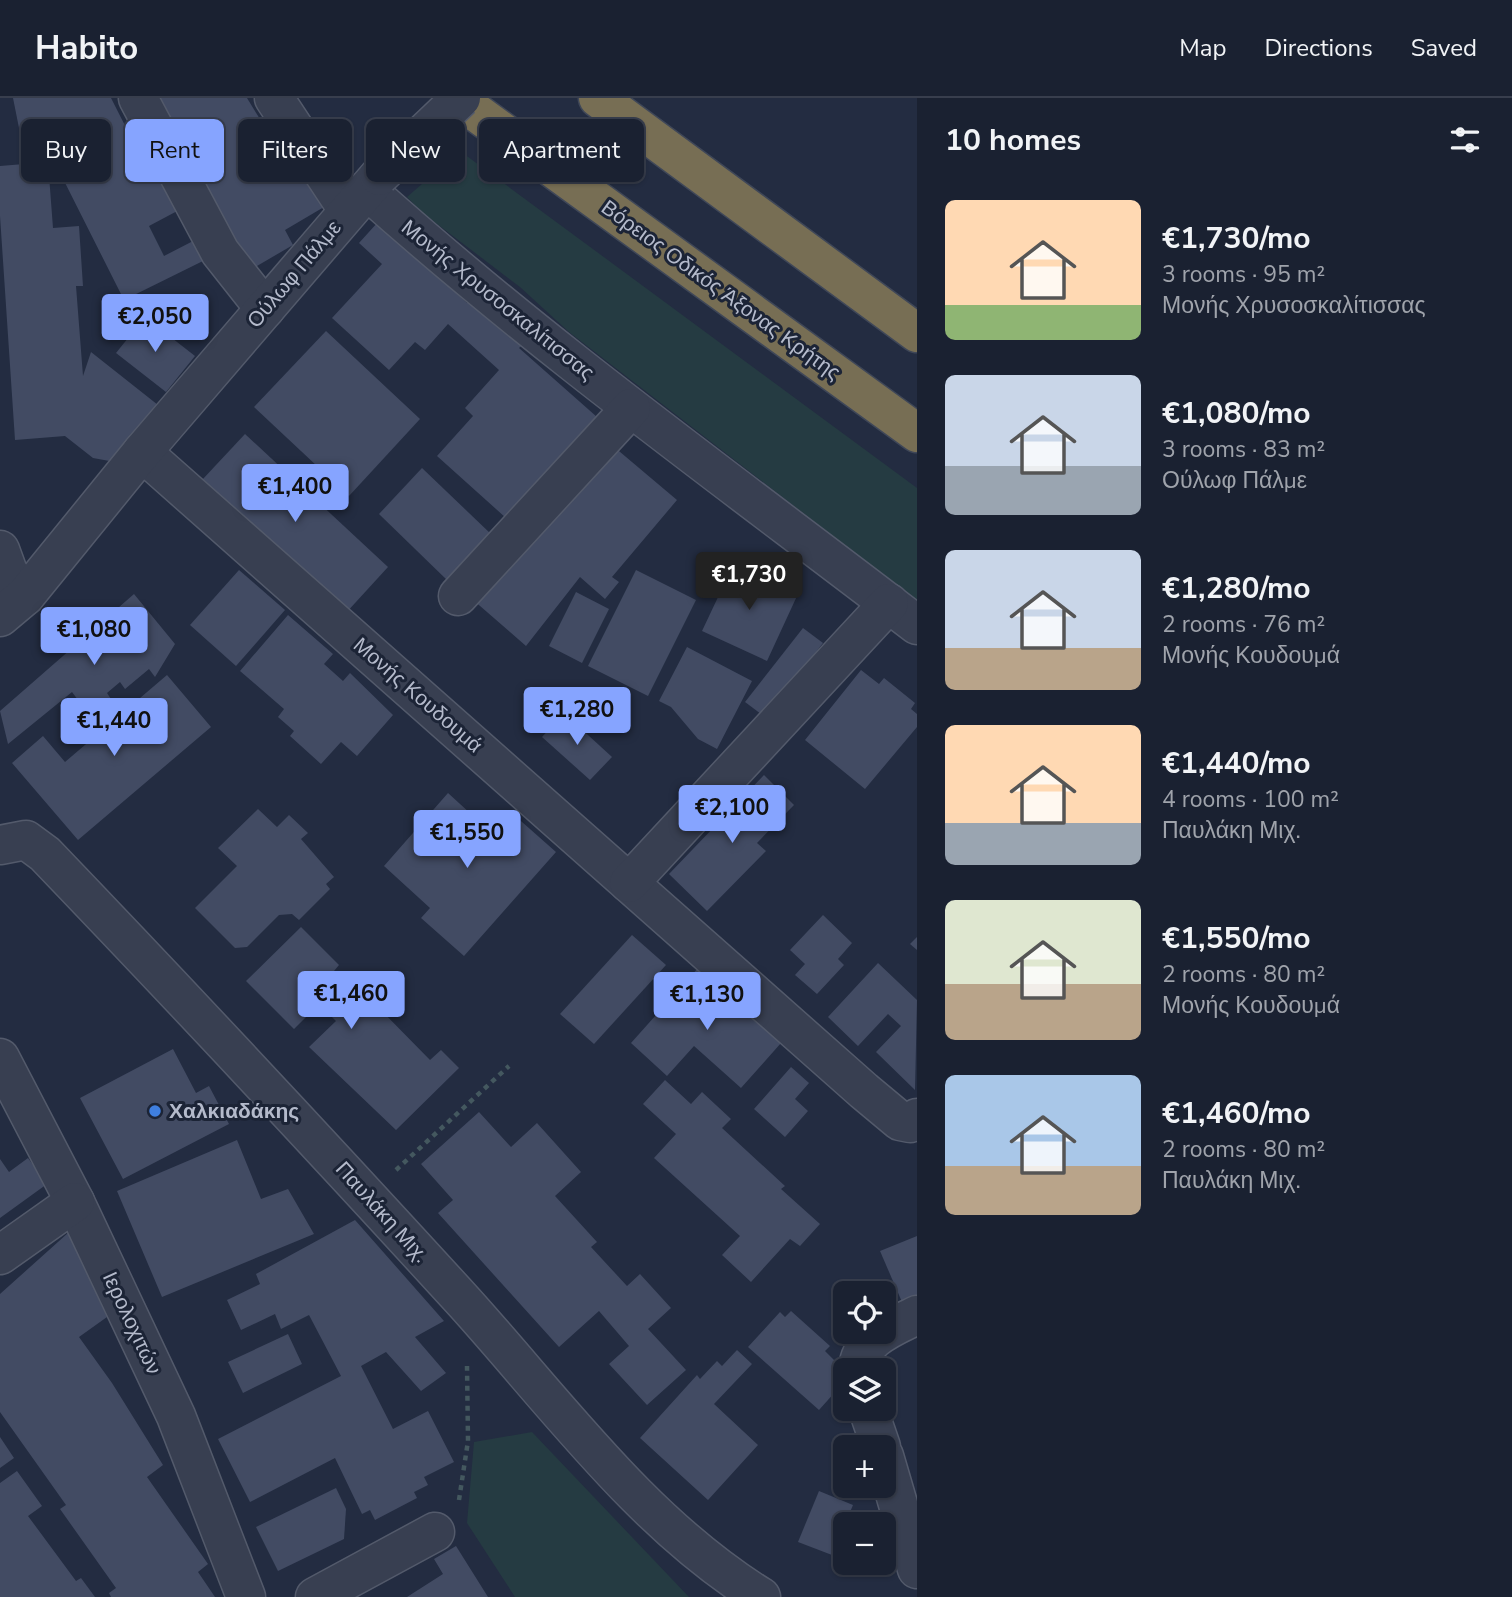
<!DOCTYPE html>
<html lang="en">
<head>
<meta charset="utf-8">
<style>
	:root { --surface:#1a2131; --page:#272e3d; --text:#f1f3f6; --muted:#9fa3ab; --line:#383e4d; --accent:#86a4ff }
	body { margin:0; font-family:"Nunito Sans",sans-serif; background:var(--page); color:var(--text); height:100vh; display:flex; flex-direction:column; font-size:26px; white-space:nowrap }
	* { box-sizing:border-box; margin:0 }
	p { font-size:23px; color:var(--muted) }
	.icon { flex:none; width:38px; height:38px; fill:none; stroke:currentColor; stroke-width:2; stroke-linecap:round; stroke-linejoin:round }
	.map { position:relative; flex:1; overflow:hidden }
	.side { display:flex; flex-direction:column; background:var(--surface); width:595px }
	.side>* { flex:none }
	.guide { position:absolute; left:21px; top:21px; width:665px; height:63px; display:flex; gap:14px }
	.fabs { position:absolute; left:833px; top:1183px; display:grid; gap:14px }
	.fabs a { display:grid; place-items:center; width:63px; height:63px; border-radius:10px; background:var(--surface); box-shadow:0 2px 5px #0004,0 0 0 2px var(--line); font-size:35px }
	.price { position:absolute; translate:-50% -60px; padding:0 16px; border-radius:7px; background:var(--accent); color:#111; font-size:23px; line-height:46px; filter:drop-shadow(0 2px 4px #0008) }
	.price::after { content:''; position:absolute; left:50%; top:42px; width:21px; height:16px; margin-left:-10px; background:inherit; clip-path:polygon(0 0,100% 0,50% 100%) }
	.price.current { background:#222; color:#fff }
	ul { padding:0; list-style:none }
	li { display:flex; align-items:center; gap:21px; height:175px; padding:0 28px }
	li span { display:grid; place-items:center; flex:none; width:196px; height:140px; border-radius:10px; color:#555 }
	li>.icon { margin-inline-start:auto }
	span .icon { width:84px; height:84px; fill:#fffc; stroke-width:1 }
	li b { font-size:30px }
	h2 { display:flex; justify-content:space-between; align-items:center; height:84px; padding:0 28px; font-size:30px }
	.chip { padding:0 24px; border-radius:10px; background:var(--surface); box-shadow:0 2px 5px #0004,0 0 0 2px var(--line); font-size:24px; line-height:63px }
	.chip.current { background:var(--accent); color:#111 }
	header { display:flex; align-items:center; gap:42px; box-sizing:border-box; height:98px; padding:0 35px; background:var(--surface); border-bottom:2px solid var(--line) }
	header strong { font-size:33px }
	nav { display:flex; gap:38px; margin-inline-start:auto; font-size:24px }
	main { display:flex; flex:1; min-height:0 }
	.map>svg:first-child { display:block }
	.grass { fill:#253b42 }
	.building { fill:#424b63 }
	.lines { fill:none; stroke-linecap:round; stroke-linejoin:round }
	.minor-casing { stroke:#535a6b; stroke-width:41 }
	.tertiary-casing { stroke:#535a6b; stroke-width:41 }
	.motorway-casing { stroke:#3f4758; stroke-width:41 }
	.path { stroke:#44585f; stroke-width:4.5; stroke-dasharray:5 5; stroke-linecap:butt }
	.minor { stroke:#383f51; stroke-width:38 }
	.tertiary { stroke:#383f51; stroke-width:38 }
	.motorway { stroke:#776e54; stroke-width:38 }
	.tertiary-bridge-casing { stroke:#535a6b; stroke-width:41; stroke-linecap:butt }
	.tertiary-bridge { stroke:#383f51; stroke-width:38 }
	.shop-dot { fill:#3f7fe0; stroke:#1c2436; stroke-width:2.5 }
	.labels { text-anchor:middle; stroke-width:6; stroke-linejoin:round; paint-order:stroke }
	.street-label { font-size:21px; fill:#b4bacb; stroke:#1c2436 }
	.poi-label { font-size:21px; font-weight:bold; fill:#b4bacb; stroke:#1c2436; text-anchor:start }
</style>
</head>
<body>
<header>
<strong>Habito</strong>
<nav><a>Map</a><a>Directions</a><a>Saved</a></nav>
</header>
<main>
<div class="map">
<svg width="917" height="1499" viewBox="0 0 917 1499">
	<rect width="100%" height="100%" fill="#232c41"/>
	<g class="grass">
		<polygon points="460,53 917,390 917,503 569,234 520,189 424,116 407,99"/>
		<polygon points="532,1334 689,1499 515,1499 467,1425 474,1344"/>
	</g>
	<g class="building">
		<polygon points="13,0 111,0 143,63 134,68 143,86 163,76 181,111 149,128 164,158 195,142 205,162 124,202 46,47 22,45"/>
		<polygon points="157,0 247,0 263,26 274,20 324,109 285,132 293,147 250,172 197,78 217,66 211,56 190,68"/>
		<polygon points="48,64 53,130 79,128 83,188 76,188 83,278 91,254 158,307 115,364 93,360 65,338 15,342 0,118 0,68"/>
		<polygon points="378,124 467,205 473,199 524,245 519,250 597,319 506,420 437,358 473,318 465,310 499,272 448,226 425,252 415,244 389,272 332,220 382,166 359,145"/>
		<polygon points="145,219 195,258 166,294 116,255"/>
		<polygon points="326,233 420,321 349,398 254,309"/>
		<polygon points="245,336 388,469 345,516 202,382"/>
		<polygon points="613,348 677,402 612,479 619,484 605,501 580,479 526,548 472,501"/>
		<polygon points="422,370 492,437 448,483 379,416"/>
		<polygon points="736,461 760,472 756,479 797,498 767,563 702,533"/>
		<polygon points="239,472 285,512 236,568 190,527"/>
		<polygon points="636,472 696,502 648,598 588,568"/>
		<polygon points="576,494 609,511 582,565 549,548"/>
		<polygon points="134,496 175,546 155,579 149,571 125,591 120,584 107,595 111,601 90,618 72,594 8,646 0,613"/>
		<polygon points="288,517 333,556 324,566 343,583 350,575 393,617 357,658 341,644 321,666 290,638 294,633 278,619 284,611 240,573"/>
		<polygon points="803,530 823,545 765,619 745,604"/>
		<polygon points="687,549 752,583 717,651 698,641 671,609 659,603"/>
		<polygon points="861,572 879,586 884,580 915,605 911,611 917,616 917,629 865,691 805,642"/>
		<polygon points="167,577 211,629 78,742 12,665 43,638 65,664"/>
		<polygon points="564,615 612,659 590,682 542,639"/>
		<polygon points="764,677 794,707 757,745 766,753 707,813 669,776"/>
		<polygon points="448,695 494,737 513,716 556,754 464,858 421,820 430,810 384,768"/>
		<polygon points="258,711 277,729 289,717 308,735 301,741 334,779 326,786 330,791 299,822 292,816 279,817 247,849 235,850 195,810 237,768 218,750"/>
		<polygon points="823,817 852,845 838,861 844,867 817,896 795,877 805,866 790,852"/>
		<polygon points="301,829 339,867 334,873 372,911 376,907 430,962 441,952 459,970 396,1032 309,949 336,923 319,906 294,931 246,883"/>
		<polygon points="632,837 666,867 594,946 560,916"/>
		<polygon points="917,839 917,852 910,846"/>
		<polygon points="878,865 917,902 915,992 876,954 901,928 888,916 858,948 828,919"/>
		<polygon points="698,870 781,945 741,990 694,948 667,978 631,945"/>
		<polygon points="173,951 196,995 209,988 229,1026 123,1081 80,1000"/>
		<polygon points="791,969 809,985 795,1001 808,1013 785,1039 754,1011"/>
		<polygon points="665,982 691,1006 702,994 731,1021 722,1030 785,1088 781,1091 820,1126 800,1148 790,1141 751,1184 722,1157 740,1138 654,1060 676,1036 643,1006"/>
		<polygon points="479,1014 511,1049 537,1025 581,1074 555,1098 597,1144 591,1149 627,1188 640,1176 671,1210 648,1231 686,1272 647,1307 609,1266 629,1248 599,1213 559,1249 438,1115 453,1102 421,1066"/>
		<polygon points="237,1042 261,1101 288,1091 314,1136 162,1199 117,1093"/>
		<polygon points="28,1060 47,1086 0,1120 0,1061 9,1074"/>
		<polygon points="355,1122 444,1223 415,1239 446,1275 421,1293 386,1254 361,1268 393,1331 428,1313 454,1364 424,1379 428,1387 414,1394 417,1400 375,1422 370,1412 362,1416 335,1360 250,1404 218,1341 341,1278 309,1217 281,1231 275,1216 241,1232 227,1202 260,1186 256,1176"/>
		<polygon points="68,1135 107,1219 79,1239 112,1285 163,1367 147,1379 208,1466 198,1474 215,1499 111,1499 109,1495 116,1490 60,1411 66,1407 0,1314 0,1196"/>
		<polygon points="917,1138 917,1198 902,1204 880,1153"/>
		<polygon points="791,1213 830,1248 825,1253 834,1262 836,1293 819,1312 748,1249 780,1214 785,1219"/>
		<polygon points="288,1236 302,1266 243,1295 228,1264"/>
		<polygon points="737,1252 752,1266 714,1306 758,1347 708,1402 640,1340 697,1277 700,1281 717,1263 722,1268"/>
		<polygon points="0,1339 14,1360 0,1370"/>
		<polygon points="17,1373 42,1408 28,1418 76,1483 81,1480 95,1499 0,1499 0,1385"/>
		<polygon points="336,1390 346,1411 344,1441 278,1473 256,1429"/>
		<polygon points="819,1393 853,1407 832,1457 798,1444"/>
		<polygon points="456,1448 488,1499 407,1499 443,1476 434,1461"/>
	</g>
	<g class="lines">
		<defs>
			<g id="minor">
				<polyline points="138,0 220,154 265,211"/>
				<polyline points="274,0 348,112"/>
				<path d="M367 92C541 248 732 385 917 527"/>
				<polyline points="142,354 864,993 900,1023 910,1025 917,1020"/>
				<polyline points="0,452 8,474 25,498"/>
				<polyline points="458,498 631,310"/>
				<path d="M0 747 26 742 45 756C187 904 327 1054 465 1205 557 1307 643 1426 761 1499"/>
				<polyline points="629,785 889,505"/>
				<polyline points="0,960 75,1104 176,1318 246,1499"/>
				<polyline points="0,1157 75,1104"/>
				<path d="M858 1272C859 1241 893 1229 917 1217"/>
				<polyline points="868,1311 881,1349"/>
				<polyline points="884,1358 917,1471"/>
				<polyline points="315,1499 435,1434"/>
			</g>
			<polyline id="tertiary" points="0,519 25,498 142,354 379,78"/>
			<g id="motorway">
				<polyline points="456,0 917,335"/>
				<polyline points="598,0 917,235"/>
			</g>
		</defs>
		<use href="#minor" class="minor-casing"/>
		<use href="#tertiary" class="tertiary-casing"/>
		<use href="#motorway" class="motorway-casing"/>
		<g class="path">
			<polyline points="396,1072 509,968"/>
			<polyline points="459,1402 468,1343 467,1268"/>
		</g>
		<use href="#minor" class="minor"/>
		<use href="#tertiary" class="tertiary"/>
		<use href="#motorway" class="motorway"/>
		<defs>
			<polyline id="tertiary-bridge" points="379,78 461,0"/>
		</defs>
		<use href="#tertiary-bridge" class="tertiary-bridge-casing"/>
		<use href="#tertiary-bridge" class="tertiary-bridge"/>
	</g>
	<circle class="shop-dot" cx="155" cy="1013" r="7"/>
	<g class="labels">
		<g class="street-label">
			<text transform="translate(294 176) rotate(-50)" y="7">Ούλωφ Πάλμε</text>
			<text transform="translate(721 192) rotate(36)" y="7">Βόρειος Οδικός Άξονας Κρήτης</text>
			<text transform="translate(498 202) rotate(39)" y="7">Μονής Χρυσοσκαλίτισσας</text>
			<text transform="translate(418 597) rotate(41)" y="7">Μονής Κουδουμά</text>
			<text transform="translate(382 1114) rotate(48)" y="7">Παυλάκη Μιχ.</text>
			<text transform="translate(132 1225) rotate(65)" y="7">Ιερολοχιτών</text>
		</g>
		<g class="poi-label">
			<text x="169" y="1020">Χαλκιαδάκης</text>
		</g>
	</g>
</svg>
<div class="fabs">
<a><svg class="icon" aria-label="locate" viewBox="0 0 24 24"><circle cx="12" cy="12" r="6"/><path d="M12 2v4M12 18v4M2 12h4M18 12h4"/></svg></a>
<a><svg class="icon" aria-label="layers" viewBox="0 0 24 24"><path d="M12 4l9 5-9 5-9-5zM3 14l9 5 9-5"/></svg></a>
<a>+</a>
<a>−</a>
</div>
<b class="price" style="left:155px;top:256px">€2,050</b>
<b class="price" style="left:295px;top:426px">€1,400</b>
<b class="price current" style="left:749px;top:514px">€1,730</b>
<b class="price" style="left:94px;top:569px">€1,080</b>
<b class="price" style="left:577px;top:649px">€1,280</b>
<b class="price" style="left:114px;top:660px">€1,440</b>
<b class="price" style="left:732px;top:747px">€2,100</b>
<b class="price" style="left:467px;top:772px">€1,550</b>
<b class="price" style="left:351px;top:933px">€1,460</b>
<b class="price" style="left:707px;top:934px">€1,130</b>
<div class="guide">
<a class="chip">Buy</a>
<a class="chip current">Rent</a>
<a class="chip">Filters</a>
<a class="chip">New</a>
<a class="chip">Apartment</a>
</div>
</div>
<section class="side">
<h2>10 homes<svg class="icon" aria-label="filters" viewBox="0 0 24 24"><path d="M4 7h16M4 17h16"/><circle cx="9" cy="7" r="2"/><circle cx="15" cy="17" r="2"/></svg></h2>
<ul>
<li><span style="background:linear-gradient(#ffd9b3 75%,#8fb573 0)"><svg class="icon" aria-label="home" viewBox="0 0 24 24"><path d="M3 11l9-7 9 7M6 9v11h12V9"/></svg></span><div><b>€1,730/mo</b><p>3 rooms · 95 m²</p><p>Μονής Χρυσοσκαλίτισσας</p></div></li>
<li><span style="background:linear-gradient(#c9d6e8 65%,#9aa5b1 0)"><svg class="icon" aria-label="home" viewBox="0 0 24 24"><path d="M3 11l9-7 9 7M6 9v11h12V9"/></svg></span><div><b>€1,080/mo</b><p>3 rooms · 83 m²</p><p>Ούλωφ Πάλμε</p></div></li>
<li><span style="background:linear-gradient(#c9d6e8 70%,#b9a48a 0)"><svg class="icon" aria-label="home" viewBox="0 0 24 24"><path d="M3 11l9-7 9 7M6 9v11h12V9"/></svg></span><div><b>€1,280/mo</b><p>2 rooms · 76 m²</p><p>Μονής Κουδουμά</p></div></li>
<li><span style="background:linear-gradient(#ffd9b3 70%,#9aa5b1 0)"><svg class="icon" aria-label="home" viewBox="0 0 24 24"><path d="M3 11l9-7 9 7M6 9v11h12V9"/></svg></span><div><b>€1,440/mo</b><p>4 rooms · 100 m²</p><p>Παυλάκη Μιχ.</p></div></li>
<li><span style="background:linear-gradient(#dfe7d0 60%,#b9a48a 0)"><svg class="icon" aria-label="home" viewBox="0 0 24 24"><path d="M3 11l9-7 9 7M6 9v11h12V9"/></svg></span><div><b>€1,550/mo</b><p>2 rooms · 80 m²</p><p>Μονής Κουδουμά</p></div></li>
<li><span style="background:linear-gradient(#a9c7e8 65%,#b9a48a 0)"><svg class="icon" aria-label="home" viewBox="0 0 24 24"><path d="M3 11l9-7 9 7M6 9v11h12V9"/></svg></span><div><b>€1,460/mo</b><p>2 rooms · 80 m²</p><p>Παυλάκη Μιχ.</p></div></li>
</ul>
</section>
</main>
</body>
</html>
